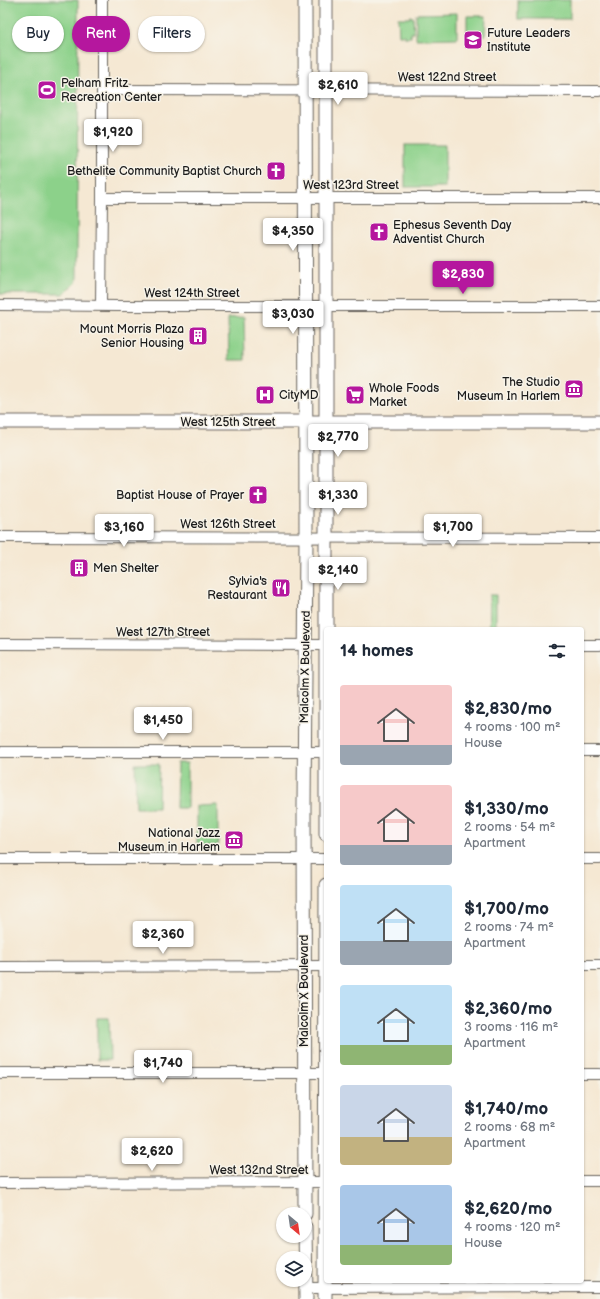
<!DOCTYPE html>
<html lang="en">
<head>
<meta charset="utf-8">
<style>
	:root { --surface:#fff; --page:#f6f6f7; --text:#1f2937; --muted:#747a83; --accent:#b5179e }
	body { margin:0; font-family:"Balsamiq Sans",sans-serif; background:var(--page); color:var(--text); height:100vh; display:flex; flex-direction:column; font-size:15px; white-space:nowrap }
	* { box-sizing:border-box; margin:0 }
	p { font-size:13px; color:var(--muted) }
	.icon { flex:none; width:22px; height:22px; fill:none; stroke:currentColor; stroke-width:2; stroke-linecap:round; stroke-linejoin:round }
	.map { position:relative; flex:1; overflow:hidden }
	.panel { position:absolute; left:324px; top:627px; width:260px; height:656px; display:flex; flex-direction:column; background:var(--surface); border-radius:4px; box-shadow:0 1px 3px #0004 }
	.panel>* { flex:none }
	.hud { position:absolute; left:12px; top:16px; width:252px; height:36px; display:flex; gap:8px }
	.needle { width:26px; rotate:151deg }
	.buttons { position:absolute; left:276px; top:1207px; display:grid; gap:8px }
	.buttons a { display:grid; place-items:center; width:36px; height:36px; border-radius:50%; background:var(--surface); box-shadow:0 1px 3px #0004; font-size:20px }
	.price { position:absolute; translate:-50% -34px; padding:0 9px; border-radius:4px; background:#fff; color:#222; font-size:13px; line-height:26px; filter:drop-shadow(0 1px 2px #0008) }
	.price::after { content:''; position:absolute; left:50%; top:24px; width:12px; height:9px; margin-left:-6px; background:inherit; clip-path:polygon(0 0,100% 0,50% 100%) }
	.price.on { background:var(--accent); color:#fff }
	ul { padding:0; list-style:none }
	li { display:flex; align-items:center; gap:12px; height:100px; padding:0 16px }
	li span { display:grid; place-items:center; flex:none; width:112px; height:80px; border-radius:4px; color:#555 }
	li>.icon { margin-inline-start:auto }
	span .icon { width:48px; height:48px; fill:#fffc; stroke-width:1 }
	li b { font-size:17px }
	h2 { display:flex; justify-content:space-between; align-items:center; height:48px; padding:0 16px; font-size:17px }
	.chip { padding:0 14px; border-radius:18px; background:var(--surface); box-shadow:0 1px 3px #0004; font-size:14px; line-height:36px }
	.chip.on { background:var(--accent); color:#fff }
	.map>svg:first-child { display:block }
	.green { fill:#8cd18a; stroke:#547653 }
	.lines { fill:none; stroke-linecap:round; stroke-linejoin:round }
	.minor-casing { stroke:#68635c; stroke-width:12 }
	.major-casing { stroke:#68635c; stroke-width:15 }
	.minor { stroke:#fff; stroke-width:10 }
	.major { stroke:#fff; stroke-width:13 }
	.labels { text-anchor:middle; stroke-width:3; stroke-linejoin:round; paint-order:stroke }
	.poi-label { font-size:12px; fill:#1c1c1c; stroke:#f7f3e8; text-anchor:start }
	.street-label { font-size:12px; fill:#1c1c1c; stroke:#f7f3e8 }
</style>
</head>
<body>
<div class="map">
<svg width="600" height="1299" viewBox="0 0 600 1299">
	<rect width="100%" height="100%" fill="#f7f3e8"/>
	<filter id="ink" filterUnits="userSpaceOnUse"><feTurbulence type="fractalNoise" baseFrequency=".025" numOctaves="2"/><feDisplacementMap in="SourceGraphic" scale="8" xChannelSelector="R" yChannelSelector="G"/><feConvolveMatrix kernelMatrix="1 2 1 2 8 2 1 2 1" color-interpolation-filters="sRGB"/></filter>
	<filter id="wash" filterUnits="userSpaceOnUse"><feTurbulence type="fractalNoise" baseFrequency=".012" numOctaves="4" result="noise"/><feDisplacementMap in="SourceGraphic" scale="16" xChannelSelector="R" yChannelSelector="G"/><feGaussianBlur stdDeviation="0.9" result="paint"/><feColorMatrix in="noise" values="0 0 0 0 0 0 0 0 0 0 0 0 0 0 0 0 0 1.4 0 .05"/><feComposite in="paint" operator="in"/></filter>
	<g filter="url(#wash)">
		<rect width="100%" height="100%" fill="#f5e8d3"/>
		<g class="green">
			<polygon points="0,0 78,0 77,277 76,283 63,294 0,294"/>
			<rect x="518" y="0" width="52" height="19"/>
			<polygon points="457,13 457,38 416,39 416,14"/>
			<polygon points="410,16 413,17 414,33 411,33 411,37 404,37 404,35 399,35 398,18 410,18"/>
			<polygon points="467,16 486,16 485,36 467,36"/>
			<rect x="405" y="145" width="40" height="42"/>
			<polygon points="244,317 245,360 229,360 228,318"/>
			<polygon points="489,595 496,595 496,629 490,629"/>
			<polygon points="177,763 187,763 187,808 176,808"/>
			<polygon points="135,764 159,764 158,808 136,808"/>
			<polygon points="218,805 218,846 197,846 197,806"/>
			<polygon points="97,1018 109,1018 110,1060 97,1060"/>
		</g>
	</g>
	<g filter="url(#ink)">
		<g class="lines">
			<defs>
				<g id="minor">
					<polyline points="102,90 600,91"/>
					<polyline points="102,198 600,198"/>
					<polyline points="0,305 116,306 600,306"/>
					<polyline points="101,305 102,198 102,0"/>
					<polyline points="0,537 600,538"/>
					<polyline points="0,644 326,645"/>
					<polyline points="582,645 600,645"/>
					<polyline points="582,751 600,751"/>
					<polyline points="0,752 326,752"/>
					<polyline points="0,859 326,859"/>
					<polyline points="582,859 600,859"/>
					<polyline points="582,965 600,965"/>
					<polyline points="0,967 326,966"/>
					<polyline points="0,1073 326,1073"/>
					<polyline points="582,1074 600,1074"/>
					<polyline points="582,1181 600,1181"/>
					<polyline points="0,1183 326,1182"/>
					<polyline points="306,1288 600,1287"/>
				</g>
				<g id="major">
					<polyline points="0,422 600,422"/>
					<polyline points="326,834 326,0"/>
					<polyline points="305,1214 304,807 306,538 305,0"/>
					<polyline points="305,1227 306,1299"/>
					<polyline points="325,1299 326,885"/>
				</g>
			</defs>
			<use href="#minor" class="minor-casing"/>
			<use href="#major" class="major-casing"/>
			<use href="#minor" class="minor"/>
			<use href="#major" class="major"/>
		</g>
	</g>
	<defs>
		<symbol id="school-square" viewBox="-11 -11 22 22"><rect x="-9" y="-9" width="18" height="18" rx="4" fill="#b5179e" stroke="#f7f3e8"/><path d="M0-5L7-2L0 1L-7-2ZM-4 1L0 2.5L4 1V4Q0 6-4 4Z" fill="#fff"/></symbol>
		<symbol id="stadium-square" viewBox="-11 -11 22 22"><rect x="-9" y="-9" width="18" height="18" rx="4" fill="#b5179e" stroke="#f7f3e8"/><path d="M0-5a6.5 5 0 1 0 0 10a6.5 5 0 1 0 0-10ZM-3.5-1.8h7v3.6h-7Z" fill="#fff"/></symbol>
		<symbol id="church-square" viewBox="-11 -11 22 22"><rect x="-9" y="-9" width="18" height="18" rx="4" fill="#b5179e" stroke="#f7f3e8"/><path d="M-1.2-6h2.4v3.5h3.3v2.4h-3.3V6h-2.4V-.1h-3.3v-2.4h3.3Z" fill="#fff"/></symbol>
		<symbol id="building-square" viewBox="-11 -11 22 22"><rect x="-9" y="-9" width="18" height="18" rx="4" fill="#b5179e" stroke="#f7f3e8"/><path d="M-4-6H4V6H1V3H-1V6H-4ZM-2.5-4.3h1.7v1.8h-1.7ZM.8-4.3h1.7v1.8H.8ZM-2.5-1h1.7V.8h-1.7ZM.8-1h1.7V.8H.8Z" fill="#fff"/></symbol>
		<symbol id="museum-square" viewBox="-11 -11 22 22"><rect x="-9" y="-9" width="18" height="18" rx="4" fill="#b5179e" stroke="#f7f3e8"/><path d="M0-6L6-3V-2H-6V-3ZM-5-1h2V3h-2ZM-1-1h2V3h-2ZM3-1h2V3H3ZM-6 4H6V6H-6Z" fill="#fff"/></symbol>
		<symbol id="hospital-square" viewBox="-11 -11 22 22"><rect x="-9" y="-9" width="18" height="18" rx="4" fill="#b5179e" stroke="#f7f3e8"/><path d="M-5-5h3v3.5h4V-5h3V5h-3V1.5h-4V5h-3Z" fill="#fff"/></symbol>
		<symbol id="supermarket-square" viewBox="-11 -11 22 22"><rect x="-9" y="-9" width="18" height="18" rx="4" fill="#b5179e" stroke="#f7f3e8"/><path d="M-6-5.5h2.5l.6 2H6L4.5 2H-2.5L-4.4-4H-6ZM-1.5 3.2a1.3 1.3 0 1 0 .1 0ZM3 3.2a1.3 1.3 0 1 0 .1 0Z" fill="#fff"/></symbol>
		<symbol id="restaurant-square" viewBox="-11 -11 22 22"><rect x="-9" y="-9" width="18" height="18" rx="4" fill="#b5179e" stroke="#f7f3e8"/><path d="M-5-6h1v4h1v-4h1v4h1v-4h1v5L-1.5 .5V6h-2V.5L-5-1ZM5-6V6H3V1.5H1.5Q1.5-4 5-6Z" fill="#fff"/></symbol>
	</defs>
	<g fill-rule="evenodd">
		<use href="#school-square" x="462" y="29" width="22" height="22"/>
		<use href="#stadium-square" x="36" y="79" width="22" height="22"/>
		<use href="#church-square" x="265" y="160" width="22" height="22"/>
		<use href="#church-square" x="368" y="221" width="22" height="22"/>
		<use href="#building-square" x="187" y="325" width="22" height="22"/>
		<use href="#museum-square" x="563" y="378" width="22" height="22"/>
		<use href="#hospital-square" x="254" y="384" width="22" height="22"/>
		<use href="#supermarket-square" x="344" y="384" width="22" height="22"/>
		<use href="#church-square" x="247" y="484" width="22" height="22"/>
		<use href="#building-square" x="68" y="557" width="22" height="22"/>
		<use href="#restaurant-square" x="270" y="577" width="22" height="22"/>
		<use href="#museum-square" x="223" y="829" width="22" height="22"/>
	</g>
	<g class="labels">
		<g class="poi-label">
			<text x="487" y="37">Future Leaders<tspan x="487" dy="14">Institute</tspan></text>
			<text x="61" y="87">Pelham Fritz<tspan x="61" dy="14">Recreation Center</tspan></text>
			<text x="262" y="175" text-anchor="end">Bethelite Community Baptist Church</text>
			<text x="393" y="229">Ephesus Seventh Day<tspan x="393" dy="14">Adventist Church</tspan></text>
			<text x="184" y="333" text-anchor="end">Mount Morris Plaza<tspan x="184" dy="14">Senior Housing</tspan></text>
			<text x="560" y="386" text-anchor="end">The Studio<tspan x="560" dy="14">Museum In Harlem</tspan></text>
			<text x="369" y="392">Whole Foods<tspan x="369" dy="14">Market</tspan></text>
			<text x="279" y="399">CityMD</text>
			<text x="244" y="499" text-anchor="end">Baptist House of Prayer</text>
			<text x="93" y="572">Men Shelter</text>
			<text x="267" y="585" text-anchor="end">Sylvia's<tspan x="267" dy="14">Restaurant</tspan></text>
			<text x="220" y="837" text-anchor="end">National Jazz<tspan x="220" dy="14">Museum in Harlem</tspan></text>
		</g>
		<g class="street-label">
			<text x="447" y="81">West 122nd Street</text>
			<text x="351" y="189">West 123rd Street</text>
			<text x="192" y="297">West 124th Street</text>
			<text x="228" y="426">West 125th Street</text>
			<text x="228" y="528">West 126th Street</text>
			<text x="163" y="636">West 127th Street</text>
			<text transform="translate(305 667) rotate(-89)" y="4">Malcolm X Boulevard</text>
			<text transform="translate(304 991) rotate(-90)" y="4">Malcolm X Boulevard</text>
			<text x="259" y="1174">West 132nd Street</text>
		</g>
	</g>
</svg>
<div class="buttons">
<a><svg class="needle" viewBox="-14 -14 28 28"><path d="M0-13l5 13h-10z" fill="#e53935"/><path d="M0 13l5-13h-10z" fill="#747a83"/></svg></a>
<a><svg class="icon" aria-label="layers" viewBox="0 0 24 24"><path d="M12 4l9 5-9 5-9-5zM3 14l9 5 9-5"/></svg></a>
</div>
<b class="price" style="left:338px;top:106px">$2,610</b>
<b class="price" style="left:113px;top:153px">$1,920</b>
<b class="price" style="left:293px;top:252px">$4,350</b>
<b class="price on" style="left:463px;top:295px">$2,830</b>
<b class="price" style="left:293px;top:335px">$3,030</b>
<b class="price" style="left:338px;top:458px">$2,770</b>
<b class="price" style="left:338px;top:516px">$1,330</b>
<b class="price" style="left:124px;top:548px">$3,160</b>
<b class="price" style="left:453px;top:548px">$1,700</b>
<b class="price" style="left:338px;top:591px">$2,140</b>
<b class="price" style="left:163px;top:741px">$1,450</b>
<b class="price" style="left:163px;top:955px">$2,360</b>
<b class="price" style="left:163px;top:1084px">$1,740</b>
<b class="price" style="left:152px;top:1172px">$2,620</b>
<div class="hud">
<a class="chip">Buy</a>
<a class="chip on">Rent</a>
<a class="chip">Filters</a>
</div>
<section class="panel">
<h2>14 homes<svg class="icon" aria-label="filters" viewBox="0 0 24 24"><path d="M4 7h16M4 17h16"/><circle cx="9" cy="7" r="2"/><circle cx="15" cy="17" r="2"/></svg></h2>
<ul>
<li><span style="background:linear-gradient(#f6c9c9 75%,#9aa5b1 0)"><svg class="icon" aria-label="home" viewBox="0 0 24 24"><path d="M3 11l9-7 9 7M6 9v11h12V9"/></svg></span><div><b>$2,830/mo</b><p>4 rooms · 100 m²</p><p>House</p></div></li>
<li><span style="background:linear-gradient(#f6c9c9 75%,#9aa5b1 0)"><svg class="icon" aria-label="home" viewBox="0 0 24 24"><path d="M3 11l9-7 9 7M6 9v11h12V9"/></svg></span><div><b>$1,330/mo</b><p>2 rooms · 54 m²</p><p>Apartment</p></div></li>
<li><span style="background:linear-gradient(#bfe0f5 70%,#9aa5b1 0)"><svg class="icon" aria-label="home" viewBox="0 0 24 24"><path d="M3 11l9-7 9 7M6 9v11h12V9"/></svg></span><div><b>$1,700/mo</b><p>2 rooms · 74 m²</p><p>Apartment</p></div></li>
<li><span style="background:linear-gradient(#bfe0f5 75%,#8fb573 0)"><svg class="icon" aria-label="home" viewBox="0 0 24 24"><path d="M3 11l9-7 9 7M6 9v11h12V9"/></svg></span><div><b>$2,360/mo</b><p>3 rooms · 116 m²</p><p>Apartment</p></div></li>
<li><span style="background:linear-gradient(#c9d6e8 65%,#c2b280 0)"><svg class="icon" aria-label="home" viewBox="0 0 24 24"><path d="M3 11l9-7 9 7M6 9v11h12V9"/></svg></span><div><b>$1,740/mo</b><p>2 rooms · 68 m²</p><p>Apartment</p></div></li>
<li><span style="background:linear-gradient(#a9c7e8 75%,#8fb573 0)"><svg class="icon" aria-label="home" viewBox="0 0 24 24"><path d="M3 11l9-7 9 7M6 9v11h12V9"/></svg></span><div><b>$2,620/mo</b><p>4 rooms · 120 m²</p><p>House</p></div></li>
</ul>
</section>
</div>
</body>
</html>
